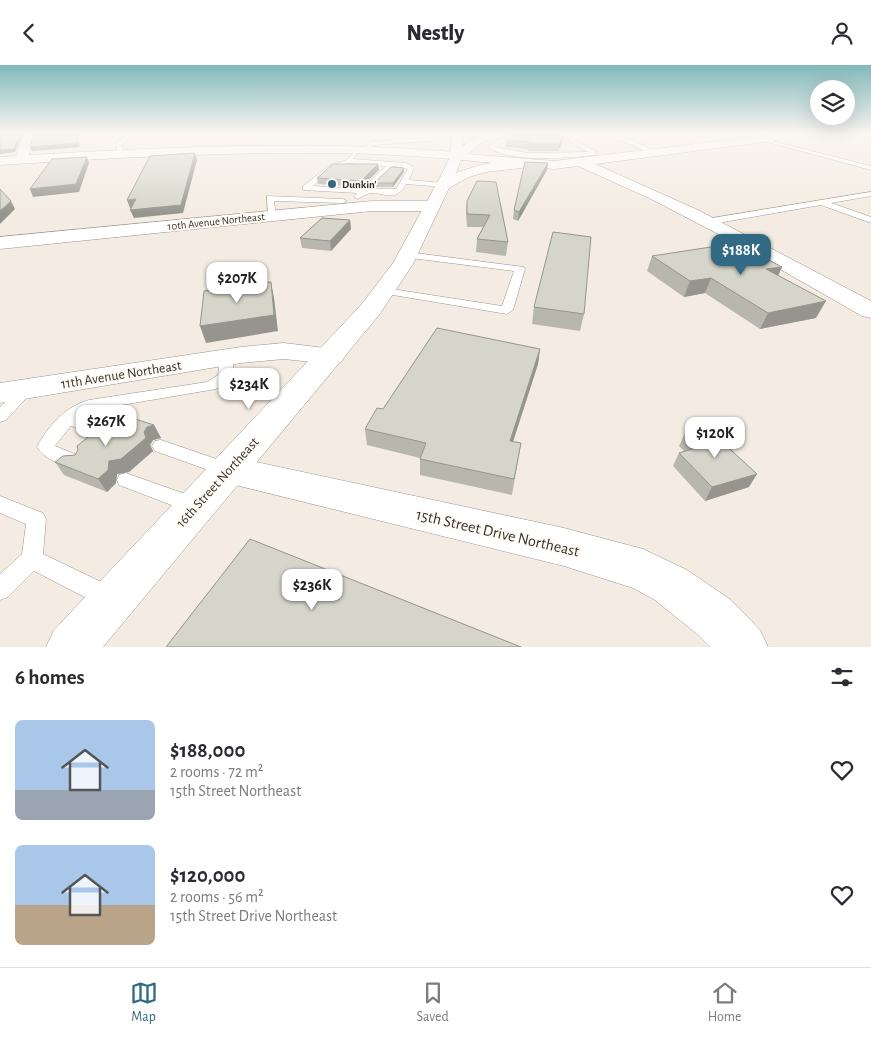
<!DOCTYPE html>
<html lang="en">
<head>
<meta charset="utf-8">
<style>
	:root { --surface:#fff; --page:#f7f7f7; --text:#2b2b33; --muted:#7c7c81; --line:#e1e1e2; --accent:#326984 }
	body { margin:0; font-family:"Alegreya Sans",sans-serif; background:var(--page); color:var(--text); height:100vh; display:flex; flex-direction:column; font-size:19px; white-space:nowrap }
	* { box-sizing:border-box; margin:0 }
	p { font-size:16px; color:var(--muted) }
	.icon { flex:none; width:28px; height:28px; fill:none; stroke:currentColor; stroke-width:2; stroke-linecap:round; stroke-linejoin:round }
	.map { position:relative; height:582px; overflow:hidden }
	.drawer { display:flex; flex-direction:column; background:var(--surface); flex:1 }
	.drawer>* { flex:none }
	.fabs { position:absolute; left:810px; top:15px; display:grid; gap:10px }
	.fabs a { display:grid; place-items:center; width:45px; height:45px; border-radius:50%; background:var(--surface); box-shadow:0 5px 20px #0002; font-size:25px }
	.price { position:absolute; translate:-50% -42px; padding:0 11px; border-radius:10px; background:#fff; color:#222; font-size:16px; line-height:32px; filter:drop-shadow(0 1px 2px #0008) }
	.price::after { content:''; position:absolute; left:50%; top:30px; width:15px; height:11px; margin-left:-8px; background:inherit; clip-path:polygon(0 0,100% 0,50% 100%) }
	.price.selected { background:var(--accent); color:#fff }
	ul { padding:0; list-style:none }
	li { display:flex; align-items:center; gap:15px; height:125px; padding:0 15px }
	li span { display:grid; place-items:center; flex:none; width:140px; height:100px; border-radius:8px; color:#555 }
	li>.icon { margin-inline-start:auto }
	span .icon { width:60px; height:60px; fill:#fffc; stroke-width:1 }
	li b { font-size:21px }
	h2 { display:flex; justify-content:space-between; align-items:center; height:60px; padding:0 15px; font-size:21px }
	header { display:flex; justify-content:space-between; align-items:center; height:65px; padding:0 15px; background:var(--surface); font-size:22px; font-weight:800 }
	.tabs { display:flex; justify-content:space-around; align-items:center; height:70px; border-top:1px solid var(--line); background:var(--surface); font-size:14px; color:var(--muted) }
	.tabs a { display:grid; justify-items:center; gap:2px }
	.tabs .selected { color:var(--accent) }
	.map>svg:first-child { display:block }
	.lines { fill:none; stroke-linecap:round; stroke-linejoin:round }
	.service-casing { stroke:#9c958b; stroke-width:1 }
	.minor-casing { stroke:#9c958b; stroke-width:1 }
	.secondary-casing { stroke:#9c958b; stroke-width:1 }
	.service { fill:#fff; fill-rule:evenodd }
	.minor { fill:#fff; fill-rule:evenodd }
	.secondary { fill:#fff; fill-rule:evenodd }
	.wall { fill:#b7b7ad }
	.shaded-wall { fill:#95958d }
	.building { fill:#d5d5c9; stroke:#95958d }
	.poi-dot { fill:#326984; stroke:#fffaf4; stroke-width:2 }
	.labels { text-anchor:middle; stroke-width:4; stroke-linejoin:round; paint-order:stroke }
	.far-poi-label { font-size:11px; font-weight:bold; fill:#35322e; stroke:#fffaf4; text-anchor:start }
	.far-street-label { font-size:11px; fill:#35322e; stroke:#fffaf4 }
	.street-label { font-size:14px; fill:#35322e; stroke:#fffaf4 }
	.near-street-label { font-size:16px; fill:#35322e; stroke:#fffaf4 }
</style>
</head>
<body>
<header><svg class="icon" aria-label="back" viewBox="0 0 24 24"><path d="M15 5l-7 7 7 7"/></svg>Nestly<svg class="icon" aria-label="person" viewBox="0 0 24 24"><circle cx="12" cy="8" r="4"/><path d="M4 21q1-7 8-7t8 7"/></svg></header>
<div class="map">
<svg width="871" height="582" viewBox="0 0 871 582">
	<rect width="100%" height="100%" fill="#f4ece2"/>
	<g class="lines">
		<defs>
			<g id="service">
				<polygon points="129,68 135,68 122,79 123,89 118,90 116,78"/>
				<polygon points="429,68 434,68 430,76 374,80 368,86 363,85 370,77 426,73"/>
				<path d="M514 68 515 70 495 82 528 88 588 87 568 75C587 57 638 74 656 88L651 89C627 78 602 63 575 75L597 87 595 90C567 93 513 98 489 83L492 78Z"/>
				<polygon points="760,73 871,101 871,105 760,75"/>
				<path d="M354 87 357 89 353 94 406 98 414 102 409 115 444 118 448 120 444 122 406 119C394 142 379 122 365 130 362 131 361 133 358 134L354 132 357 128 303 125V121L329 101 347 95ZM349 98 386 101 362 124 313 121 333 103ZM393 101 408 104 396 124H370Z"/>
				<polygon points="871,127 871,131 831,138 871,152 871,158 821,140 706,160 702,157 706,154"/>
				<polygon points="267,131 343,134 347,136 343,138 274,136 276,151 272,154 268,151"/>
				<polygon points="407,187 524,202 525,204 513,245 507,249 381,228 379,226 381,224 385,223 502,241 514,206 403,192 402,190"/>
				<path d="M227 288 234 292 232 312 216 324 92 345 80 352 121 364 123 368 121 372 115 374 71 361 55 381 82 392 85 397 82 402C69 406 44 394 37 382 48 361 66 341 89 335L207 317 218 310 220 292Z"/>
				<polygon points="27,319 32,321 34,324 32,327 6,355 0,357 0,342 22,321"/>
				<polygon points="161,375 234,400 237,405 234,410 228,412 155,386 152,381 155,376"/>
				<polygon points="126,408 202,435 205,441 202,447 195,449 119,420 117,415 119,410"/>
				<polygon points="0,431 43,448 46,454 43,489 116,524 119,532 116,540 108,543 100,540 34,506 8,532 0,535 0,509 22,489 26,459 0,448"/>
			</g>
			<g id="minor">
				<path d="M25 68H35L29 90C170 82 313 75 454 87 470 76 479 68 499 68L498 70 480 79 468 89 554 96 788 68H815L810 71 595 99 698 145 871 236V253L862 251 722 171 651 134 578 101 554 104C480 97 406 88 332 88 221 87 110 93 0 100V92L16 91Z"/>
				<polygon points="372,136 432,136 438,138 440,141 438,144 432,146 372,146 0,184 0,172"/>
				<polygon points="284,278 341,285 345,291 341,297 331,299 284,294 241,298 0,338 0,318 241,282"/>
				<polygon points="228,391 564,463 643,484 687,505 731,535 760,565 768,582 710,582 697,569 655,535 633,523 564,501 215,415 210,405 215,395"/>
			</g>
			<g id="secondary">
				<path d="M453 68H463L462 92 456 108C470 102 526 87 536 98L529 102 486 107 469 112 449 123 413 199 379 250 103 582H46L54 565 361 240 393 198 444 105 450 92Z"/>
				<path d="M464 68H498C492 74 470 74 464 68Z"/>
			</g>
		</defs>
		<use href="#service" class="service-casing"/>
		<use href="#minor" class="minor-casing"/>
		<use href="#secondary" class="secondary-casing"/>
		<use href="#service" class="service"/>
		<use href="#minor" class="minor"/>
		<use href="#secondary" class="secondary"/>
	</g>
	<g class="wall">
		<polygon points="528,68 563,68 562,70"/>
		<polygon points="563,71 562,78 558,86 528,86 528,84 505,82 506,75"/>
		<polygon points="548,98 547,105 518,156 513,154 514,145"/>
		<polygon points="404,103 404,107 393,122 375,122 374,118"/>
		<polygon points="379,105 361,122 318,119 317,113"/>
		<polygon points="477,116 508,177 506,191 476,187 477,174 483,162 467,162 466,148 467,136"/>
		<polygon points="350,155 351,164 331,186 302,183 300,173"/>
		<polygon points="652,191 782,202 778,211 816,253 760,264 705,228 684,232 647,206"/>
		<polygon points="534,242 584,249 580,266 532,259"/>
		<polygon points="540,284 538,299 513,377 521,378 512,430 420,410 420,393 367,380 365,364"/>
		<polygon points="118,356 154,360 161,373 153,375 150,380 153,386 129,407 117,409 116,418 107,427 64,410 55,397 75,390 108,363 114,361"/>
		<polygon points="685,368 749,422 705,436 673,401 679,388 684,386 679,381"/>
	</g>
	<g class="shaded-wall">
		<polygon points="21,68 24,68 15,87 0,89 0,85"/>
		<polygon points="76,68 80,82 32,86 30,82"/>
		<polygon points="563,71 562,78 558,86 559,79"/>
		<polygon points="195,88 197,95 183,148 134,153 130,145"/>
		<polygon points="87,92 89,98 79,127 33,132 30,124"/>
		<polygon points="548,98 547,105 518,156 519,147"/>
		<polygon points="378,99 379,105 361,122 361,116"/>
		<polygon points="404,103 404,107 393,122 393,118"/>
		<polygon points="136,134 139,142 130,143 127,135"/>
		<polygon points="11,136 15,144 0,159 0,146"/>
		<polygon points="350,155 351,164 331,186 330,176"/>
		<polygon points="782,202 775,217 766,204"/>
		<polygon points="711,213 705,228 684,232 690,216"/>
		<polygon points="271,217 274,233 278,266 206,278 200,261"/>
		<polygon points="826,236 816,253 760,264 768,248"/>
		<polygon points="540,284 538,299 508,392 510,376"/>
		<polygon points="154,360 161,373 153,375 150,380 153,386 129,407 117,409 116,418 107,427 98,414 109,396 147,362"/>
		<polygon points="757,409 749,422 705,436 712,422"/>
	</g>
	<g class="building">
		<polygon points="0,68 21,68 14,84 0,85"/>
		<polygon points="34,68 76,68 79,78 30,82"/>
		<polygon points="514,68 526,68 563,71 559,79 529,79 529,77 506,75"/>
		<polygon points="195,88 181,140 130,145 136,134 127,135 150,91"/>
		<polygon points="87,92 76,119 30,124 52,94"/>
		<polygon points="525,97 548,98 519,147 514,145"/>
		<polygon points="333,99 378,99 361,116 317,113"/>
		<polygon points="391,102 404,103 393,118 374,118"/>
		<polygon points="477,116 496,117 508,177 477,174 490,150 467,149 467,136"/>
		<polygon points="0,124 11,136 0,146"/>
		<polygon points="322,153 350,155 330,176 300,173"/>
		<polygon points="553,167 591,172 584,249 534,242"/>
		<polygon points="737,178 782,202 766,204 826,236 768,248 711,213 690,216 652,191"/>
		<polygon points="271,217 274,250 200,261 204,226"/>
		<polygon points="437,263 540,284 510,376 521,378 514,414 420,394 426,378 365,364 377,343 383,344"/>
		<polygon points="119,349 154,360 147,362 144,367 146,373 121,394 109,396 108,405 98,414 55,397 63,391 75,390 78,385 77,381 102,361 108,363 114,361 118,356 116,351"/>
		<polygon points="706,362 757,409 712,422 679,388 699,382 685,368"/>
		<polygon points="250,474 521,582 166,582"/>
	</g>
	<linearGradient id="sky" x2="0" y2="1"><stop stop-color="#82b8bb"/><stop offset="0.46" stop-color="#faf6f2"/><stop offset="1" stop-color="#faf6f2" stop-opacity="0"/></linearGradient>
	<rect width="871" height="149" fill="url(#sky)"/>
	<circle class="poi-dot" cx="332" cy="119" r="5"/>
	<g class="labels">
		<g class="far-poi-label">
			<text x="342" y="123">Dunkin'</text>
		</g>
		<g class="far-street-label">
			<text transform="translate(216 156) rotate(-6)" y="4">10th Avenue Northeast</text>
		</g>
		<g class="street-label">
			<text transform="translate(121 309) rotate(-9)" y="5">11th Avenue Northeast</text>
			<text transform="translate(217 417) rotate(-48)" y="5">16th Street Northeast</text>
		</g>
		<g class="near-street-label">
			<text transform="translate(498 467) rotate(13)" y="6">15th Street Drive Northeast</text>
		</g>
	</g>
</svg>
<div class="fabs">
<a><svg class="icon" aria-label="layers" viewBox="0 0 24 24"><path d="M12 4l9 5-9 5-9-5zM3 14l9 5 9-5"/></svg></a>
</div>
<b class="price selected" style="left:741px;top:211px">$188K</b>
<b class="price" style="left:237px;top:239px">$207K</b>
<b class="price" style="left:249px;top:345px">$234K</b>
<b class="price" style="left:106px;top:382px">$267K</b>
<b class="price" style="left:715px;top:394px">$120K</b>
<b class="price" style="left:312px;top:546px">$236K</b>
</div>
<section class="drawer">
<h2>6 homes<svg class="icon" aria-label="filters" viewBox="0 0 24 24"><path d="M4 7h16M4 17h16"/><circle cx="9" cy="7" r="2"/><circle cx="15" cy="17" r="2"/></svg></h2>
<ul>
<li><span style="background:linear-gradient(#a9c7e8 70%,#9aa5b1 0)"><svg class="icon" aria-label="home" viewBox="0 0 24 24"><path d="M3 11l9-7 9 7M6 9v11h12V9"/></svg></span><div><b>$188,000</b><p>2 rooms · 72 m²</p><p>15th Street Northeast</p></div><svg class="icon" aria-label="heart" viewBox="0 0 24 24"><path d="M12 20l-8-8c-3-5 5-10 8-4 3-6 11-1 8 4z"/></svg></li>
<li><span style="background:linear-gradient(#a9c7e8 60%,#b9a48a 0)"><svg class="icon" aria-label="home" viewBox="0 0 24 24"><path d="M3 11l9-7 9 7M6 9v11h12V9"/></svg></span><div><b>$120,000</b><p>2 rooms · 56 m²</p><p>15th Street Drive Northeast</p></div><svg class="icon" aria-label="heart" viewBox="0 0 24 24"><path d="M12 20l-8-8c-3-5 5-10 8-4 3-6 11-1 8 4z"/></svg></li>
</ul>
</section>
<nav class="tabs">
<a class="selected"><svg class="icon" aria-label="map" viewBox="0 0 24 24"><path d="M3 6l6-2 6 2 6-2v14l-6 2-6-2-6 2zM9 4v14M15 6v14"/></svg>Map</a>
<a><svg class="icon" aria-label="saved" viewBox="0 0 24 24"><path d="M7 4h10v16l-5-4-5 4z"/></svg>Saved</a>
<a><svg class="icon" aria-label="home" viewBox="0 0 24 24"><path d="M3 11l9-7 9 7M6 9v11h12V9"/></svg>Home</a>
</nav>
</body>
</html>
